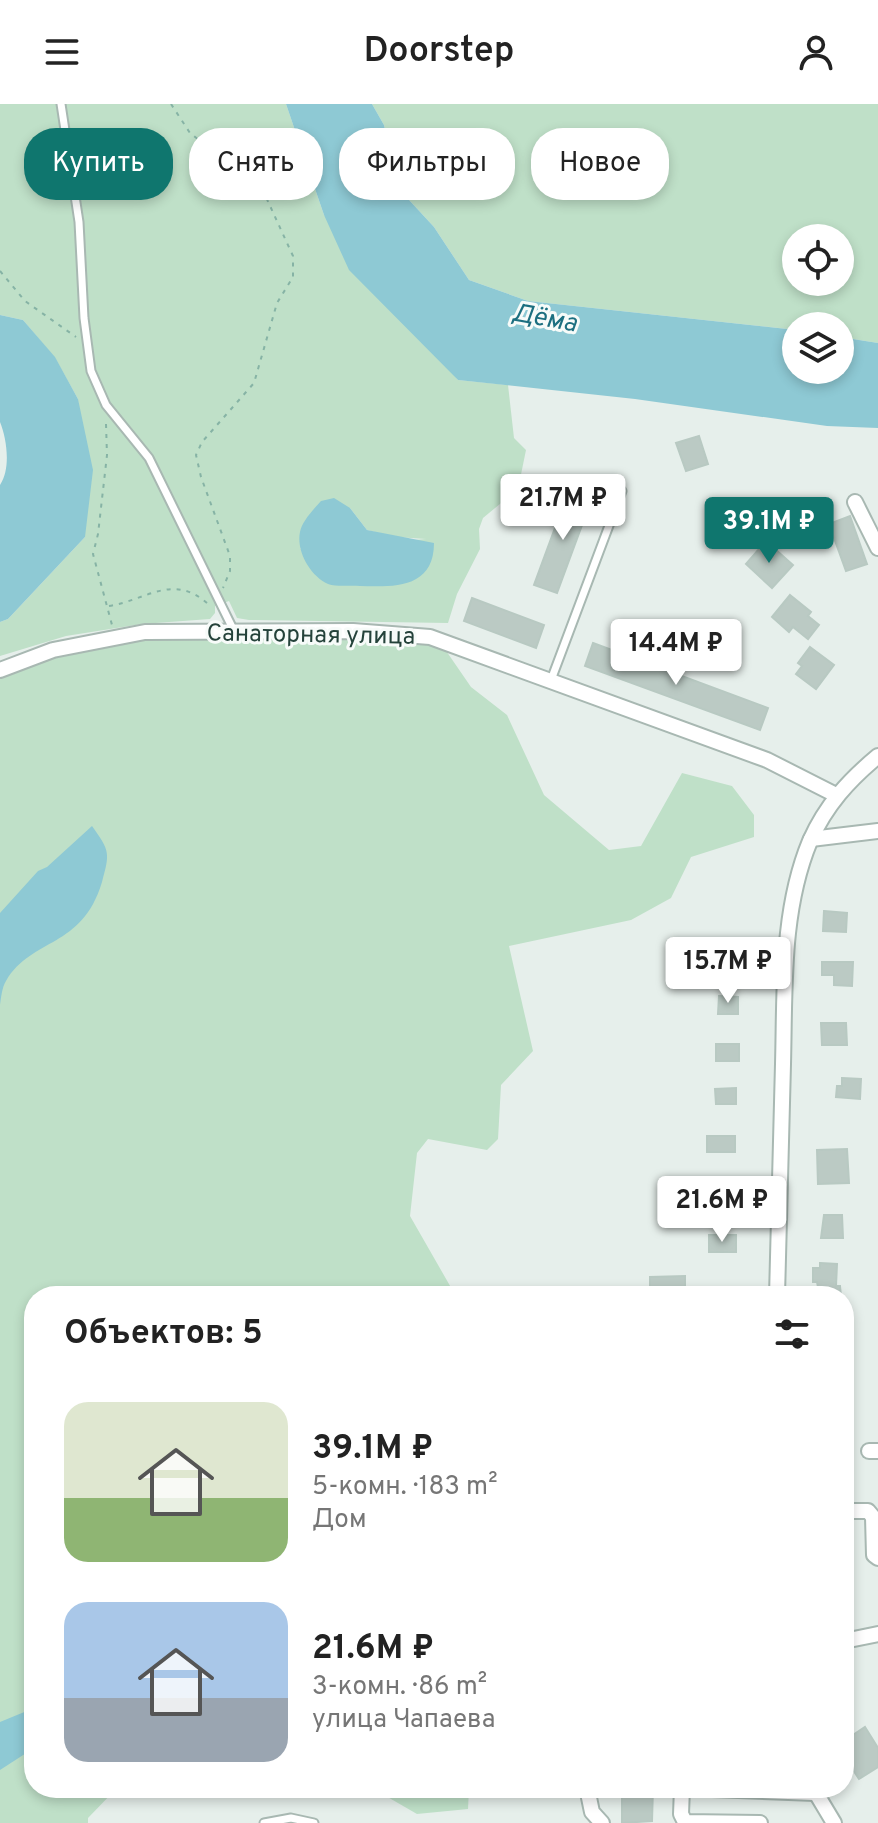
<!DOCTYPE html>
<html lang="ru">
<head>
<meta charset="utf-8">
<style>
	:root { --surface:#fff; --page:#f6f6f6; --text:#222; --muted:#767676; --accent:#0f766e }
	body { margin:0; font-family:Overpass,sans-serif; background:var(--page); color:var(--text); height:100vh; display:flex; flex-direction:column; font-size:30px; white-space:nowrap }
	* { box-sizing:border-box; margin:0 }
	p { font-size:26px; color:var(--muted) }
	.icon { flex:none; width:44px; height:44px; fill:none; stroke:currentColor; stroke-width:2; stroke-linecap:round; stroke-linejoin:round }
	.map { position:relative; flex:1; overflow:hidden }
	.details { position:absolute; left:24px; top:1182px; width:830px; height:512px; display:flex; flex-direction:column; background:var(--surface); border-radius:32px; box-shadow:0 4px 12px #0003 }
	.details>* { flex:none }
	.top-card { position:absolute; left:24px; top:24px; width:830px; height:72px; display:flex; gap:16px }
	.tools { position:absolute; left:782px; top:120px; display:grid; gap:16px }
	.tools a { display:grid; place-items:center; width:72px; height:72px; border-radius:50%; background:var(--surface); box-shadow:0 4px 12px #0003; font-size:40px }
	.price { position:absolute; translate:-50% -68px; padding:0 18px; border-radius:8px; background:#fff; color:#222; font-size:26px; line-height:52px; filter:drop-shadow(0 2px 4px #0008) }
	.price::after { content:''; position:absolute; left:50%; top:48px; width:24px; height:18px; margin-left:-12px; background:inherit; clip-path:polygon(0 0,100% 0,50% 100%) }
	.price.on { background:var(--accent); color:#fff }
	ul { padding:0; list-style:none }
	li { display:flex; align-items:center; gap:24px; height:200px; padding:0 40px }
	li span { display:grid; place-items:center; flex:none; width:224px; height:160px; border-radius:24px; color:#555 }
	li>.icon { margin-inline-start:auto }
	span .icon { width:96px; height:96px; fill:#fffc; stroke-width:1 }
	li b { font-size:34px }
	h2 { display:flex; justify-content:space-between; align-items:center; height:96px; padding:0 40px; font-size:34px }
	.chip { padding:0 28px; border-radius:32px; background:var(--surface); box-shadow:0 4px 12px #0003; font-size:28px; line-height:72px }
	.chip.on { background:var(--accent); color:#fff }
	header { display:flex; justify-content:space-between; align-items:center; height:104px; padding:0 40px; background:var(--surface); font-size:36px; font-weight:600 }
	.map>svg:first-child { display:block }
	.green { fill:#bfe0c8; fill-rule:evenodd }
	.water { fill:#8ec9d4 }
	.building { fill:#bbcac4; stroke:#b8c9c2; stroke-width:2 }
	.lines { fill:none; stroke-linecap:round; stroke-linejoin:round }
	.lane-casing { stroke:#a8b8b2; stroke-width:11 }
	.street-casing { stroke:#a8b8b2; stroke-width:18 }
	.path { stroke:#86b3a5; stroke-width:2; stroke-dasharray:4 6; stroke-linecap:butt }
	.lane { stroke:#fff; stroke-width:7 }
	.street { stroke:#fff; stroke-width:14 }
	.labels { text-anchor:middle; stroke-width:6; stroke-linejoin:round; paint-order:stroke }
	.street-label { font-size:24px; fill:#24423a; stroke:#f7fbf9 }
	.water-label { font-size:26px; font-style:italic; fill:#1c6f80; stroke:#f7fbf9 }
</style>
</head>
<body>
<header><svg class="icon" aria-label="menu" viewBox="0 0 24 24"><path d="M4 6h16M4 12h16M4 18h16"/></svg>Doorstep<svg class="icon" aria-label="person" viewBox="0 0 24 24"><circle cx="12" cy="8" r="4"/><path d="M4 21q1-7 8-7t8 7"/></svg></header>
<div class="map">
<svg width="878" height="1719" viewBox="0 0 878 1719">
	<rect width="100%" height="100%" fill="#e6efeb"/>
	<g class="green">
		<path d="M0 0H286L324 111 458 276 508 281 514 334 526 346 518 385 483 414 479 425 480 445 457 490 448 519 249 516 237 514 229 497 215 502V509L210 515 142 520 66 532 0 552V518L8 515 85 433 78 295 55 254 23 216 0 211ZM350 404 367 426 395 433 426 435 300 445Z"/>
		<path d="M372 0H878V239L840 233V222H796V226L528 197 469 176 434 123 398 84 384 21ZM796 134H840V178H796Z"/>
		<polygon points="351,534 440,538 471,583 507,611 544,691 609,746 641,742 682,669 732,682 754,711 754,733 691,753 671,794 631,816 509,842 533,947 501,981 498,1035 487,1046 428,1035 417,1049 410,1112 453,1187 450,1192 34,1192 34,1684 117,1684 88,1714 88,1719 0,1719 0,575 55,554 147,536"/>
		<polygon points="372,1684 469,1684 468,1705 417,1710"/>
	</g>
	<g class="water">
		<polygon points="286,0 372,0 384,21 398,84 434,123 469,176 528,197 796,226 796,266 840,266 840,233 878,239 878,324 827,322 635,295 458,276 349,166 324,111"/>
		<path d="M0 211 23 216 55 253 78 295 93 366 85 433 8 515 0 518V381C11 365 7 335 0 318Z"/>
		<path d="M334 394 350 404 367 426 434 439C434 485 393 483 360 482 351 481 336 483 328 480 310 472 296 447 300 428 302 417 314 405 321 397Z"/>
		<path d="M92 722C110 747 110 749 102 778 82 845 32 833 6 877 2 883 1 894 0 901V809L38 767 47 763Z"/>
		<polygon points="34,1604 34,1644 0,1666 0,1618"/>
	</g>
	<g class="building">
		<polygon points="699,332 708,360 686,367 676,339"/>
		<polygon points="569,386 592,394 557,489 534,481"/>
		<polygon points="850,412 867,460 846,467 829,420"/>
		<polygon points="766,437 793,461 772,484 746,460"/>
		<polygon points="790,491 811,508 808,512 819,521 808,535 793,523 789,528 772,513"/>
		<polygon points="472,494 544,521 536,544 464,517"/>
		<polygon points="593,539 768,604 760,626 585,562"/>
		<polygon points="810,543 834,561 816,585 796,570 802,562 798,559"/>
		<polygon points="824,807 847,809 846,828 823,827"/>
		<polygon points="738,847 739,865 718,866 717,848"/>
		<polygon points="822,858 853,858 852,882 834,881 834,871 822,871"/>
		<polygon points="719,892 738,893 738,910 718,910"/>
		<polygon points="821,919 846,919 847,941 822,941"/>
		<rect x="716" y="940" width="23" height="17"/>
		<polygon points="842,974 861,975 860,995 836,993 837,982 842,982"/>
		<polygon points="736,984 736,1000 716,1000 715,985"/>
		<rect x="707" y="1032" width="28" height="16"/>
		<polygon points="847,1045 849,1079 818,1080 817,1046"/>
		<polygon points="663,1087 689,1087 689,1112 663,1113"/>
		<polygon points="824,1111 842,1111 843,1134 821,1134"/>
		<rect x="709" y="1131" width="27" height="17"/>
		<polygon points="820,1159 837,1160 836,1182 840,1182 841,1192 810,1192 810,1184 818,1183 817,1178 813,1178 813,1164 820,1164"/>
		<polygon points="685,1172 685,1192 650,1192 650,1173"/>
		<polygon points="865,1623 878,1644 878,1663 859,1675 844,1652 844,1637"/>
		<polygon points="622,1684 653,1684 652,1717 622,1719"/>
	</g>
	<g class="lines">
		<defs>
			<g id="lane">
				<polyline points="61,0 79,118 84,214 91,267 106,301 149,354 234,527"/>
				<polyline points="551,576 622,387"/>
				<polyline points="264,1719 291,1714 314,1719"/>
			</g>
			<g id="street">
				<polyline points="855,398 878,444"/>
				<polyline points="0,566 53,546 145,528 353,527 430,533 767,656 836,691"/>
				<polyline points="811,735 878,727"/>
				<path d="M777 1192C779 1115 781 1037 783 960 785 885 781 807 810 737 826 701 849 676 878 652"/>
				<polyline points="869,1347 878,1347"/>
				<polyline points="844,1407 868,1407 873,1413 874,1451 878,1454"/>
				<polyline points="844,1537 878,1530"/>
				<polyline points="587,1684 592,1708 602,1719"/>
				<polyline points="682,1684 681,1710 685,1718 760,1719"/>
				<polyline points="686,1684 815,1689"/>
				<polyline points="813,1684 834,1719"/>
			</g>
		</defs>
		<use href="#lane" class="lane-casing"/>
		<use href="#street" class="street-casing"/>
		<g class="path">
			<polyline points="171,0 190,29 208,43 240,55 254,67 293,152 293,173 277,199 254,279 202,338 196,351 201,373 230,452 230,467 223,484"/>
			<polyline points="0,167 25,197 76,233"/>
			<polyline points="106,320 107,351 98,430 93,450 112,521"/>
			<path d="M109 502C147 496 172 469 207 499"/>
		</g>
		<use href="#lane" class="lane"/>
		<use href="#street" class="street"/>
	</g>
	<g class="labels">
		<g class="street-label">
			<text transform="translate(311 530) rotate(1)" y="8">Санаторная улица</text>
		</g>
		<g class="water-label">
			<text transform="translate(545 213) rotate(10)" y="9">Дёма</text>
		</g>
	</g>
</svg>
<div class="tools">
<a><svg class="icon" aria-label="locate" viewBox="0 0 24 24"><circle cx="12" cy="12" r="6"/><path d="M12 2v4M12 18v4M2 12h4M18 12h4"/></svg></a>
<a><svg class="icon" aria-label="layers" viewBox="0 0 24 24"><path d="M12 4l9 5-9 5-9-5zM3 14l9 5 9-5"/></svg></a>
</div>
<b class="price" style="left:563px;top:438px">21.7M ₽</b>
<b class="price on" style="left:769px;top:461px">39.1M ₽</b>
<b class="price" style="left:676px;top:583px">14.4M ₽</b>
<b class="price" style="left:728px;top:901px">15.7M ₽</b>
<b class="price" style="left:722px;top:1140px">21.6M ₽</b>
<div class="top-card">
<a class="chip on">Купить</a>
<a class="chip">Снять</a>
<a class="chip">Фильтры</a>
<a class="chip">Новое</a>
</div>
<section class="details">
<h2>Объектов: 5<svg class="icon" aria-label="filters" viewBox="0 0 24 24"><path d="M4 7h16M4 17h16"/><circle cx="9" cy="7" r="2"/><circle cx="15" cy="17" r="2"/></svg></h2>
<ul>
<li><span style="background:linear-gradient(#dfe7d0 60%,#8fb573 0)"><svg class="icon" aria-label="home" viewBox="0 0 24 24"><path d="M3 11l9-7 9 7M6 9v11h12V9"/></svg></span><div><b>39.1M ₽</b><p>5-комн. · 183 m²</p><p>Дом</p></div></li>
<li><span style="background:linear-gradient(#a9c7e8 60%,#9aa5b1 0)"><svg class="icon" aria-label="home" viewBox="0 0 24 24"><path d="M3 11l9-7 9 7M6 9v11h12V9"/></svg></span><div><b>21.6M ₽</b><p>3-комн. · 86 m²</p><p>улица Чапаева</p></div></li>
</ul>
</section>
</div>
</body>
</html>
